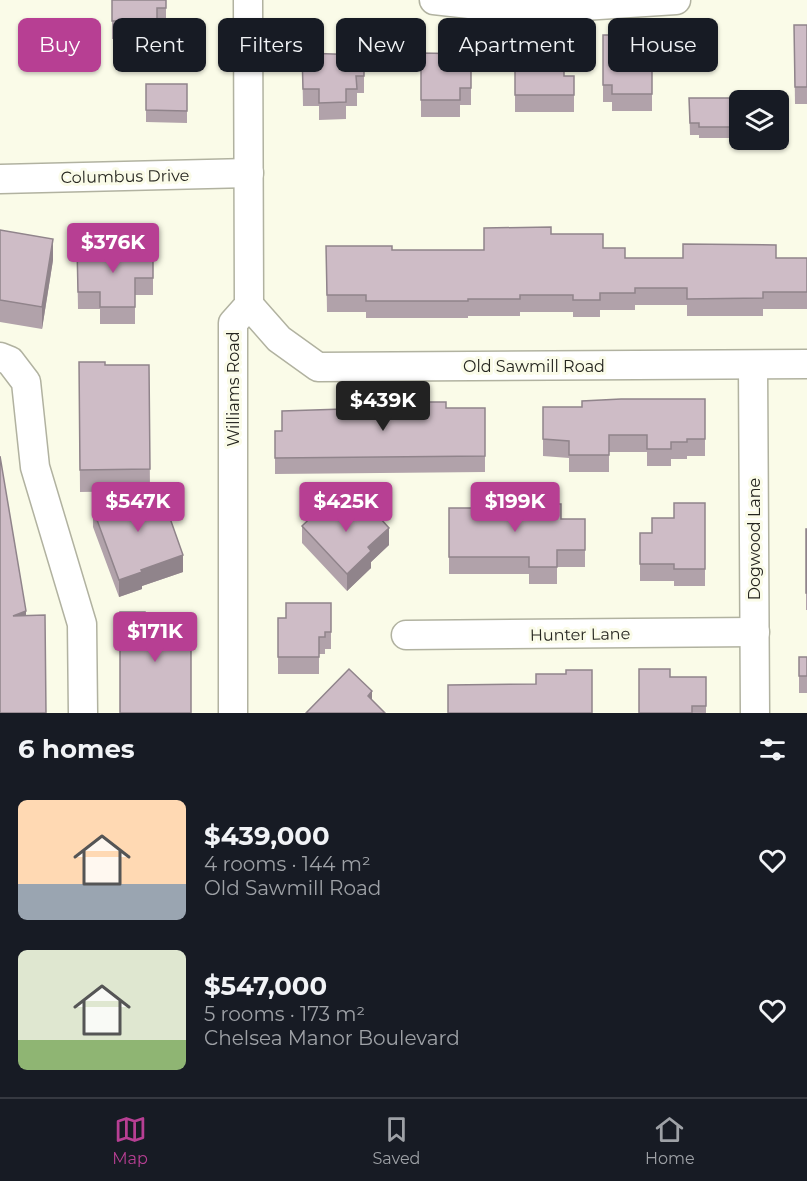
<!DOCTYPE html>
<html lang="en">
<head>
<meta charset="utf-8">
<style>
	:root { --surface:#171b24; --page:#242831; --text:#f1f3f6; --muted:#9ea1a6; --line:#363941; --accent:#b73f93 }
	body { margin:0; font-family:Montserrat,sans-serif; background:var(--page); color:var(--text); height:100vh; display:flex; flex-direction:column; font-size:22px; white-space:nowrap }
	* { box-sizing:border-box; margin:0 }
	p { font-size:20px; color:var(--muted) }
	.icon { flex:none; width:33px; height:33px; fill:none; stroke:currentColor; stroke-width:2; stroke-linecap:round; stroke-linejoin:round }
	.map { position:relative; height:713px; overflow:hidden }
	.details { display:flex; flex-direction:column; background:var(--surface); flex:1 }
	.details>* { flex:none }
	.guide { position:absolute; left:18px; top:18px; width:771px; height:54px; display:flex; gap:12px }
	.buttons { position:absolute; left:729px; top:90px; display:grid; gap:12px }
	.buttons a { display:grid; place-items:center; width:60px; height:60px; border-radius:9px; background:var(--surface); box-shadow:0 2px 4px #0004; font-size:30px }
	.price { position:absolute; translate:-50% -51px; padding:0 14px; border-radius:6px; background:var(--accent); color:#fff; font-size:20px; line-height:39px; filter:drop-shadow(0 2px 3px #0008) }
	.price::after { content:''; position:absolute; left:50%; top:36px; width:18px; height:14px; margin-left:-9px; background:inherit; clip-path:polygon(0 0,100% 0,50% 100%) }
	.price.active { background:#222; color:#fff }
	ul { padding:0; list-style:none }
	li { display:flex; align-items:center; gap:18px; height:150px; padding:0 18px }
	li span { display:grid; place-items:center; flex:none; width:168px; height:120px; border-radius:9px; color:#555 }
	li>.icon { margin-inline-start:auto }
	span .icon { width:72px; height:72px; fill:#fffc; stroke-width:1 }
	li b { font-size:26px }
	h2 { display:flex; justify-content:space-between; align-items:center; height:72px; padding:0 18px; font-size:26px }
	.chip { padding:0 21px; border-radius:9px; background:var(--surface); box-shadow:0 2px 4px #0004; font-size:21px; line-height:54px }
	.chip.active { background:var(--accent); color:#fff }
	.tab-bar { display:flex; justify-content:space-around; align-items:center; height:84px; border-top:2px solid var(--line); background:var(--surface); font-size:16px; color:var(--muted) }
	.tab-bar a { display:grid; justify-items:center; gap:3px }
	.tab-bar .active { color:var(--accent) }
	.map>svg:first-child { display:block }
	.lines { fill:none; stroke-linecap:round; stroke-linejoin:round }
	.minor-casing { stroke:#b1b2a0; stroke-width:31 }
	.minor { stroke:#fff; stroke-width:28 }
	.wall { fill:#b1a2aa }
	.shaded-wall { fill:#90848b }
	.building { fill:#cebcc6; stroke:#90848b; stroke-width:1.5 }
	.labels { text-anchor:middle; stroke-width:6; stroke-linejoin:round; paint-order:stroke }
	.street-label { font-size:16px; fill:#25251f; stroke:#fafbe8 }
</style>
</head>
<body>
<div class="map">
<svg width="807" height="713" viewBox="0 0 807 713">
	<rect width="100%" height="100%" fill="#fafbe8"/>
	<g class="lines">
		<defs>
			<g id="minor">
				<polyline points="434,0 521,10 676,0"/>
				<polyline points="0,179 249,173"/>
				<polyline points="249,305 279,339 318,367 807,364"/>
				<polyline points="0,357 10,361 26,382 35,467 82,624 83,713"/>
				<polyline points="753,365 755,713"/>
				<polyline points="406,635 755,632"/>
				<polyline points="233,713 233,323 249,305 248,0"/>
			</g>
		</defs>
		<use href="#minor" class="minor-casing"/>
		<use href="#minor" class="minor"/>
	</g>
	<g class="wall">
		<polygon points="112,0 166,0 166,25 157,25 157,66 125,66 125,38 112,39"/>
		<polygon points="794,25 807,25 807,104 795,104"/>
		<polygon points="603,35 626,45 652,45 652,111 612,111 612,102 603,102"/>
		<polygon points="302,53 364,55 364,93 357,93 357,106 346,106 346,119 319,120 319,106 303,106"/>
		<polygon points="421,53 471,54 471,105 460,105 460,117 421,117"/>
		<polygon points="515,58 564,76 574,76 574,112 515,112"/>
		<polygon points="146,84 187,84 187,123 146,122"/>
		<polygon points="689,98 740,100 740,138 699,138 699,135 690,135"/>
		<polygon points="0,230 53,260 42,329 0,322"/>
		<polygon points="551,234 603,248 625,258 807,258 807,309 763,309 763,316 687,316 687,305 635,305 635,310 600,310 600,317 573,317 573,312 520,312 520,316 468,316 468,318 366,318 366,312 327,312 326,246 392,250 484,250"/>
		<polygon points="77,246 97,250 153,250 153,295 135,295 135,324 100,324 100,309 78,309"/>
		<polygon points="79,362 105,365 149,365 150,493 183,572 142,586 142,589 119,597 93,527 93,509 144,491 80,492"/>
		<polygon points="705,399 705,456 687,456 687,459 671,459 671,466 647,466 647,452 609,452 609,472 569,472 569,458 543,456 543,407 582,407"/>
		<polygon points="446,408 485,408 485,472 275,474 275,431 282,431"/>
		<polygon points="705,503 705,586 674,586 674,581 640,581 640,533 652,533 674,518"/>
		<polygon points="449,508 561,519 585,519 585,567 557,567 557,584 529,584 529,574 449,574"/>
		<polygon points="336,514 389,545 371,562 371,568 347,591 302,543 302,526"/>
		<rect x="806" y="529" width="1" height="81"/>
		<polygon points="331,603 331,649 325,649 325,654 319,654 319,674 278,674 278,618 286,618"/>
		<rect x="799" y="657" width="8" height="36"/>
		<polygon points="670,677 706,677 706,713 639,713"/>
	</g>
	<g class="shaded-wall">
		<polygon points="53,239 53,260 42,329 42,307"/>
		<polygon points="389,528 389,545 371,562 371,568 347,591 347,574 368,547"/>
		<polygon points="183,555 183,572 142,586 142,589 119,597 119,580 141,570"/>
		<polygon points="26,611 26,631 13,616"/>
		<polygon points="372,691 372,709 368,696"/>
	</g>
	<g class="building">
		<polygon points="112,0 166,0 166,8 157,8 157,49 125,49 125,21 112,21"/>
		<polygon points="794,25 807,25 807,87 795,87"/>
		<polygon points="603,35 626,35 626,45 652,45 652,94 612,94 612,85 603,85"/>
		<polygon points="540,36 564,36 564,76 574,76 574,95 515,95 515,58 540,57"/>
		<polygon points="302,53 364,55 364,76 356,76 357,89 346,89 346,102 319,103 319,89 303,89"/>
		<polygon points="421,53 471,54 471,88 460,88 460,100 421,100"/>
		<polygon points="146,84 187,84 187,111 146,110"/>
		<polygon points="689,98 741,98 741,100 740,100 740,127 699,127 699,123 690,123"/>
		<polygon points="551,227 551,234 603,234 603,248 625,248 625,258 683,258 683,244 776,245 776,258 807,258 807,292 763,292 763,298 687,299 687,288 635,288 635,293 600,293 600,300 573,300 573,295 520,295 520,299 468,299 468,301 366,301 366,295 327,295 326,246 392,246 392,250 484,250 484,228"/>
		<polygon points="0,230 53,239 42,307 0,300"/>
		<polygon points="77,246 97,246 97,250 153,250 153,278 135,278 135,307 100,307 100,292 78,292"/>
		<polygon points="79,362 105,362 105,365 149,365 150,469 80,470"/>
		<polygon points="621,399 705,399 705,439 687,439 687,442 671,442 671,449 647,449 647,435 609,435 609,455 569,455 569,441 543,439 543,407 582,407 582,401"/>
		<polygon points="375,402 446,402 446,408 485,408 485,456 275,458 275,431 282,431 282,411 375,408"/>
		<polygon points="0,456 26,611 13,616 45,615 46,713 0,713"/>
		<polygon points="150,489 150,493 160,490 183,555 141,570 142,572 119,580 93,509"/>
		<polygon points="352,500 364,513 370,507 389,528 368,547 371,551 347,574 302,526 326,503 336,514"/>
		<polygon points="674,503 705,503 705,569 674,569 674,564 640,564 640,533 652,533 652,518 674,518"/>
		<polygon points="529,504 561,504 561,519 585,519 585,550 557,550 557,567 529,567 529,557 449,557 449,508 529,508"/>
		<rect x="806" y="529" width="1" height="64"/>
		<polygon points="286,603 331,603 331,632 325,632 325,637 319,637 319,657 278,657 278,618 286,618"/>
		<polygon points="120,612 145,612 145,615 191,614 191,713 120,713"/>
		<rect x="799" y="657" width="8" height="19"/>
		<polygon points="349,669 372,691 368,696 385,713 306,713"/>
		<polygon points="639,669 670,669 670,677 706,677 706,706 692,706 692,713 639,713"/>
		<polygon points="566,670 592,670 592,713 448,713 448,685 536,684 536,674 566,674"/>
	</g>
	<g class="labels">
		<g class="street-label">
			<text transform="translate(125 176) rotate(-1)" y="6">Columbus Drive</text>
			<text x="534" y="372">Old Sawmill Road</text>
			<text transform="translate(233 389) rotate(-90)" y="6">Williams Road</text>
			<text transform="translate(754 539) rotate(-90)" y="6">Dogwood Lane</text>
			<text transform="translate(580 634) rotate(-1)" y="6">Hunter Lane</text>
		</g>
	</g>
</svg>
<div class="buttons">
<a><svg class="icon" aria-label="layers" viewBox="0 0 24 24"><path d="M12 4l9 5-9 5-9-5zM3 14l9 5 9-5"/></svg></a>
</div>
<b class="price" style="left:113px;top:274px">$376K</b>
<b class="price active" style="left:383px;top:432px">$439K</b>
<b class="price" style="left:138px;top:533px">$547K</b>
<b class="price" style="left:346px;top:533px">$425K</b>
<b class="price" style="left:515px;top:533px">$199K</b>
<b class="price" style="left:155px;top:663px">$171K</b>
<div class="guide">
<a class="chip active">Buy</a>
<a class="chip">Rent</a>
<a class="chip">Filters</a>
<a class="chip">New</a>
<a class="chip">Apartment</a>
<a class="chip">House</a>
</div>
</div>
<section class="details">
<h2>6 homes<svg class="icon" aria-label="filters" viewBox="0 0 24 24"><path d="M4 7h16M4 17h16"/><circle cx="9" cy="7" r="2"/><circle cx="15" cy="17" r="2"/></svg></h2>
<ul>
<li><span style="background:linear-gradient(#ffd9b3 70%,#9aa5b1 0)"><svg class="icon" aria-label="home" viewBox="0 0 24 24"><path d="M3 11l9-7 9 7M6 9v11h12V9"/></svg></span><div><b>$439,000</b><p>4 rooms · 144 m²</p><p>Old Sawmill Road</p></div><svg class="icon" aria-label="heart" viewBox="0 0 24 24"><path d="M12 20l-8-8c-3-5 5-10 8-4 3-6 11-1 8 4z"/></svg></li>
<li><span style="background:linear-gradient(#dfe7d0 75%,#8fb573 0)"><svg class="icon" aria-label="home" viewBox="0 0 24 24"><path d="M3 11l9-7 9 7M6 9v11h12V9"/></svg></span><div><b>$547,000</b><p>5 rooms · 173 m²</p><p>Chelsea Manor Boulevard</p></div><svg class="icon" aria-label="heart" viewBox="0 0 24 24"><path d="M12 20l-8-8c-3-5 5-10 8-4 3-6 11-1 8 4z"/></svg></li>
</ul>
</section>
<nav class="tab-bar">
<a class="active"><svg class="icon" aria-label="map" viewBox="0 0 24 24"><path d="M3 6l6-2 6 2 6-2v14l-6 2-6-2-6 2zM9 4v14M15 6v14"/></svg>Map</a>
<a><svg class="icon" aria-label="saved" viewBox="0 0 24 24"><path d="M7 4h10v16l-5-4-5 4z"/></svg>Saved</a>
<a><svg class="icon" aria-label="home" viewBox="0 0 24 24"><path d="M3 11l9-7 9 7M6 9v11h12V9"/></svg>Home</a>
</nav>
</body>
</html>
